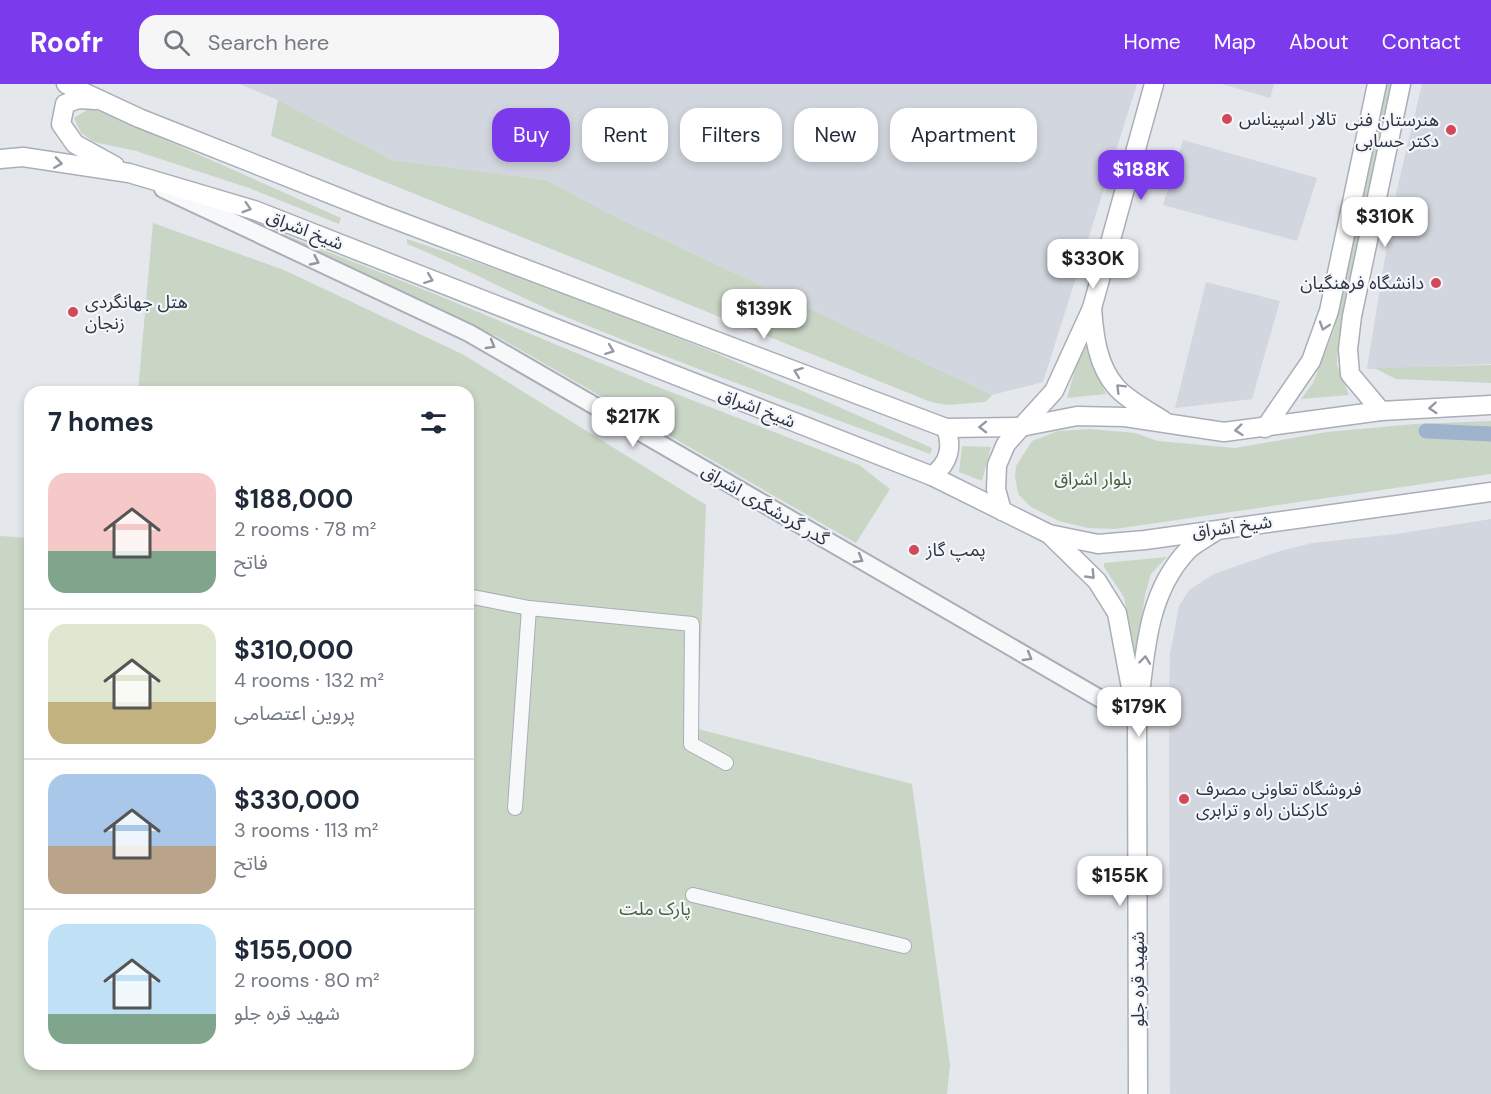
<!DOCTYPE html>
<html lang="en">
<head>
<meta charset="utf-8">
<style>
	:root { --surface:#fff; --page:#f6f6f7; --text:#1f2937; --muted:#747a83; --line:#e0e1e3; --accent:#7c3aed }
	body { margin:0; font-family:"DM Sans","Noto Sans Arabic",sans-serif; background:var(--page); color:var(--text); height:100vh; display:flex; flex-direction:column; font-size:22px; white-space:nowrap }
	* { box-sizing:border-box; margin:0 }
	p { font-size:20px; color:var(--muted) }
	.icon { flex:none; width:33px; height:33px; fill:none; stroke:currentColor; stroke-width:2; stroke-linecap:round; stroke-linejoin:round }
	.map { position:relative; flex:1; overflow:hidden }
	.panel { position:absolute; left:24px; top:302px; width:450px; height:684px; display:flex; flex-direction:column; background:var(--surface); border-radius:18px; box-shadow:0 3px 9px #0003 }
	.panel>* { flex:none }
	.banner { position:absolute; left:492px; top:24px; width:570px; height:54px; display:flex; gap:12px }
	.price { position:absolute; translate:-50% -51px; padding:0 14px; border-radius:12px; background:#fff; color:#222; font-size:20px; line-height:39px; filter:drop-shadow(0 2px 3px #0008) }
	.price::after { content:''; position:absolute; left:50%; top:36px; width:18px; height:14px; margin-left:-9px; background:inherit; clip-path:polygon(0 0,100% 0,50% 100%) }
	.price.current { background:var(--accent); color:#fff }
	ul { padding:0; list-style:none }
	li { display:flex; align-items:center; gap:18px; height:150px; padding:0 24px }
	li+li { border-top:2px solid var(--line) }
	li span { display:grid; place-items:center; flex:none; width:168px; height:120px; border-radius:18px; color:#555 }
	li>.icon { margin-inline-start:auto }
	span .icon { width:72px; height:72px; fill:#fffc; stroke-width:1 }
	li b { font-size:26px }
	h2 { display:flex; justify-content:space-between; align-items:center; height:72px; padding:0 24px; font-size:26px }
	.tag { padding:0 21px; border-radius:18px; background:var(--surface); box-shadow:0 3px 9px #0003; font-size:21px; line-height:54px }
	.tag.current { background:var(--accent); color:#fff }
	header { display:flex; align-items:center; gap:36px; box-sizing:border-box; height:84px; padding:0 30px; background:var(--accent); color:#fff }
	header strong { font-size:28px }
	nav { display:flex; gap:33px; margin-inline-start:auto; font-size:21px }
	.search { width:420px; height:54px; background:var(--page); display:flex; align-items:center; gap:15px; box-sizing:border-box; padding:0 21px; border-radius:18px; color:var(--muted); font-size:22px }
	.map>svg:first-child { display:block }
	.built { fill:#d2d6de }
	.green { fill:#c9d6c5 }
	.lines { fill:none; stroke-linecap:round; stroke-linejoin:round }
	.canal { stroke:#9fb4cc; stroke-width:15 }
	.minor-casing { stroke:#a9aeb7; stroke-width:16 }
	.tertiary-casing { stroke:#a9aeb7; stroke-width:20 }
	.secondary-casing { stroke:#a9aeb7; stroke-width:21 }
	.minor { stroke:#f7f8fa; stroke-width:14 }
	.tertiary { stroke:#f7f8fa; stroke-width:16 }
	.secondary { stroke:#fff; stroke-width:18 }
	.oneway { stroke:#959aa2 }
	.oneway2 { stroke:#9196a0 }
	.poi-dot { fill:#d1495b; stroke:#f4f6f9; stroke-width:2 }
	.labels { text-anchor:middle; stroke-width:4.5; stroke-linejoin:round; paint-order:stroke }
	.poi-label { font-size:18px; fill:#2b3445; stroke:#f4f6f9; text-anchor:start }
	.street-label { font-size:18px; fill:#2b3445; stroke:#f4f6f9 }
	.park-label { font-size:18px; fill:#3f6138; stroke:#f4f6f9 }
</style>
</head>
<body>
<header>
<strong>Roofr</strong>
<div class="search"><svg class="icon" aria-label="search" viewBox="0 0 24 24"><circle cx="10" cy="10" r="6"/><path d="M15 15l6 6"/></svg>Search here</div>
<nav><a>Home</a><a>Map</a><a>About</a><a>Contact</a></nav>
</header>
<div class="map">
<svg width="1491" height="1010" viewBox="0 0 1491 1010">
	<rect width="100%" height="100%" fill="#e4e7ec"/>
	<g class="built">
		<polygon points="240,0 1137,0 1043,298 992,311 616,133 546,96 392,76 278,16"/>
		<polygon points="1222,0 1274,0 1270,14"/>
		<polygon points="1422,0 1491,0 1491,280 1367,285 1394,118"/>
		<polygon points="1183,56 1317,94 1297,157 1163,121"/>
		<polygon points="1206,198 1280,217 1252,315 1175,324"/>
		<polygon points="1491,435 1491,1010 1170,1010 1169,631 1170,570 1179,522 1189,506 1214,490 1277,468 1312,459 1396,450"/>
	</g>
	<g class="green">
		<polygon points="1386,0 1396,0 1338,259 1337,281 1349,311 1301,315 1313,299 1334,246"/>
		<polygon points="278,16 392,76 546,96 616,133 992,311 985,318 947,321 931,318 271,52"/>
		<polygon points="92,23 341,134 339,140 249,104 136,67 94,58 81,49 74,34"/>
		<polygon points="204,119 430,208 653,301 859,381 890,405 856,459 498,253"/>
		<polygon points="153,139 284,186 464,271 706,421 698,645 912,700 950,981 947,1010 0,1010 0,452 30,454 30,980 468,980 468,308 138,307"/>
		<path d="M407 155 555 205 718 270 932 364 930 370C812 326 693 285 576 237 519 214 464 183 407 160Z"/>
		<polygon points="1086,247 1095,284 1106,310 1067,314"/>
		<polygon points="1491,281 1491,299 1396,295 1374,284"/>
		<polygon points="1491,337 1491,390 1115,445 1088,444 1059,437 1031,423 1018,410 1015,392 1016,382 1032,357 1058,347 1090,345 1135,349 1158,357 1235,364 1327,348 1415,340"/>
		<polygon points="962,362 991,363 982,397 959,388"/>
		<polygon points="1167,473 1151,490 1145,511 1135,587 1132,584 1129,537 1124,513 1104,483 1104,479"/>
	</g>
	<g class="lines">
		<polyline class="canal" points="1426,347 1491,350"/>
		<defs>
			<g id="minor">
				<polyline points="468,512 529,524"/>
				<polyline points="515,724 529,524 692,540 691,660 726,679"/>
				<polyline points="693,811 904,862"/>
			</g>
			<polyline id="tertiary" points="163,105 469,249 1137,636"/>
			<g id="secondary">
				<polyline points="66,0 139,34 383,131 946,344 1021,343 1077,332 1125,333 1224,348 1381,327 1491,321"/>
				<polyline points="95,16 78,15 65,20 61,40 75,60 115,82"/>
				<polyline points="0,75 23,73 129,89 254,126 932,392 1049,450 1098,460 1145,456 1491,408"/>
				<polyline points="1092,224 1154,0"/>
				<polyline points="1381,327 1350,290 1348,265 1352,232 1401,0"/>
				<polyline points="1265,344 1311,277 1329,227 1377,0"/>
				<path d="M932 392C949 379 953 364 946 344"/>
				<path d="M1002 427 996 405 997 381 1006 360 1054 307 1092 224C1094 251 1097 282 1117 304 1129 317 1149 327 1164 337"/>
				<path d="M1049 450 1097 497 1117 529 1137 636C1145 577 1144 512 1188 466 1195 459 1206 454 1214 448"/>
				<polyline points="1137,636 1138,1010"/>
			</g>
		</defs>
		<use href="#minor" class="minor-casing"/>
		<use href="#tertiary" class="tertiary-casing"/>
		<use href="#secondary" class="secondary-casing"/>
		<use href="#minor" class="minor"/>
		<use href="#tertiary" class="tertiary"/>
		<use href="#secondary" class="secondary"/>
	</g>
	<defs><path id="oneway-chevron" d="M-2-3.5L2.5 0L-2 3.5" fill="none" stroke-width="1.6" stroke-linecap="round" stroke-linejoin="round" transform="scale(1.5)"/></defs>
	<g class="oneway">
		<use href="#oneway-chevron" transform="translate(58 79) rotate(9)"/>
		<use href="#oneway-chevron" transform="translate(247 124) rotate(17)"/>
		<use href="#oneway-chevron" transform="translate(429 195) rotate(21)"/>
		<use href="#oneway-chevron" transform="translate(1324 242) rotate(108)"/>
		<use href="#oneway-chevron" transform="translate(610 266) rotate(21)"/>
		<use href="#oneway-chevron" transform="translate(798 288) rotate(-159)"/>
		<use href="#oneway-chevron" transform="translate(1120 304) rotate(-135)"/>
		<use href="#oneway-chevron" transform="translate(1433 324) rotate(176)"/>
		<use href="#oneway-chevron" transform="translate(983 343) rotate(179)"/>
		<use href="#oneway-chevron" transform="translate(1239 346) rotate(174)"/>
		<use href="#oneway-chevron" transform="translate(1091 491) rotate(46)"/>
		<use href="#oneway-chevron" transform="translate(1145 576) rotate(-83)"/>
	</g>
	<g class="oneway2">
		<use href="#oneway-chevron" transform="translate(315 177) rotate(25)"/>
		<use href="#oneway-chevron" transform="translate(491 261) rotate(30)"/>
		<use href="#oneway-chevron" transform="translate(859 475) rotate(30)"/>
		<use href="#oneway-chevron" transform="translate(1028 573) rotate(30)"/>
	</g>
	<g class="poi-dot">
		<circle cx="1227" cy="35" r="6"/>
		<circle cx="1451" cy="46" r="6"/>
		<circle cx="1436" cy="199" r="6"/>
		<circle cx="73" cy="228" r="6"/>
		<circle cx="914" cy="466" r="6"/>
		<circle cx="1184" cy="715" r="6"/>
	</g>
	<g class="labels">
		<g class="poi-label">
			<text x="1239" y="41">تالار اسپیناس</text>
			<text x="1439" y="42" text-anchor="end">هنرستان فنی<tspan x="1439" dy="21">دکتر حسابی</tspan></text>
			<text x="1424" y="205" text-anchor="end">دانشگاه فرهنگیان</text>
			<text x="85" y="224">هتل جهانگردی<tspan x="85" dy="21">زنجان</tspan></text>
			<text x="926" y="472">پمپ گاز</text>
			<text x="1196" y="711">فروشگاه تعاونی مصرف<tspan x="1196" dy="21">کارکنان راه و ترابری</tspan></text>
		</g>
		<g class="street-label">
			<text transform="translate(305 146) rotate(21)" y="6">شیخ اشراق</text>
			<text transform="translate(757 324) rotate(21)" y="6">شیخ اشراق</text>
			<text transform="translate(765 421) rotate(30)" y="6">گدر گردشگری اشراق</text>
			<text transform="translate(1232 443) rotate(-8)" y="6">شیخ اشراق</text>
			<text transform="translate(1138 895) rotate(-90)" y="6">شهید قره جلو</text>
		</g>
		<g class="park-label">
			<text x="1093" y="401">بلوار اشراق</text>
			<text x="655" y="831">پارک ملت</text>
		</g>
	</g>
</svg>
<b class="price current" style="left:1141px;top:117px">$188K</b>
<b class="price" style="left:1385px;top:164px">$310K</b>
<b class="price" style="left:1093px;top:206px">$330K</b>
<b class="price" style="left:764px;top:256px">$139K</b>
<b class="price" style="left:633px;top:364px">$217K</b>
<b class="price" style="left:1139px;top:654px">$179K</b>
<b class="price" style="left:1120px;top:823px">$155K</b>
<div class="banner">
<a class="tag current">Buy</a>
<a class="tag">Rent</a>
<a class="tag">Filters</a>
<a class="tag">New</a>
<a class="tag">Apartment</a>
</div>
<section class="panel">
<h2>7 homes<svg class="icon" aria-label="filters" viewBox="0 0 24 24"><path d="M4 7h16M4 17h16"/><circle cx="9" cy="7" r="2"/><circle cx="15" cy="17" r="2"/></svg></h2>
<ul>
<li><span style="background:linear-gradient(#f6c9c9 65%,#7fa58c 0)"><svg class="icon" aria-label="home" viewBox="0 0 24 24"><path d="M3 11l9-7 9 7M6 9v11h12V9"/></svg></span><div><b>$188,000</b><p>2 rooms · 78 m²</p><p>فاتح</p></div></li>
<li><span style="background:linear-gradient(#dfe7d0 65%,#c2b280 0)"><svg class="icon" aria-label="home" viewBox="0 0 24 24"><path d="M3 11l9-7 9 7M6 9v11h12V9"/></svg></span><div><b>$310,000</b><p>4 rooms · 132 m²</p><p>پروین اعتصامی</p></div></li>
<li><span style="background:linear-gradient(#a9c7e8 60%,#b9a48a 0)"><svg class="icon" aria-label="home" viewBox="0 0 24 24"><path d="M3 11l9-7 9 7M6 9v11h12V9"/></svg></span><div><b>$330,000</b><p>3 rooms · 113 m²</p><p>فاتح</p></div></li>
<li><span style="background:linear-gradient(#bfe0f5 75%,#7fa58c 0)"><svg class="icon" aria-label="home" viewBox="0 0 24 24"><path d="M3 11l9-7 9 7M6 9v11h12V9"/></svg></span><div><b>$155,000</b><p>2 rooms · 80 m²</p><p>شهید قره جلو</p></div></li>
</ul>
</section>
</div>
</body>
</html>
